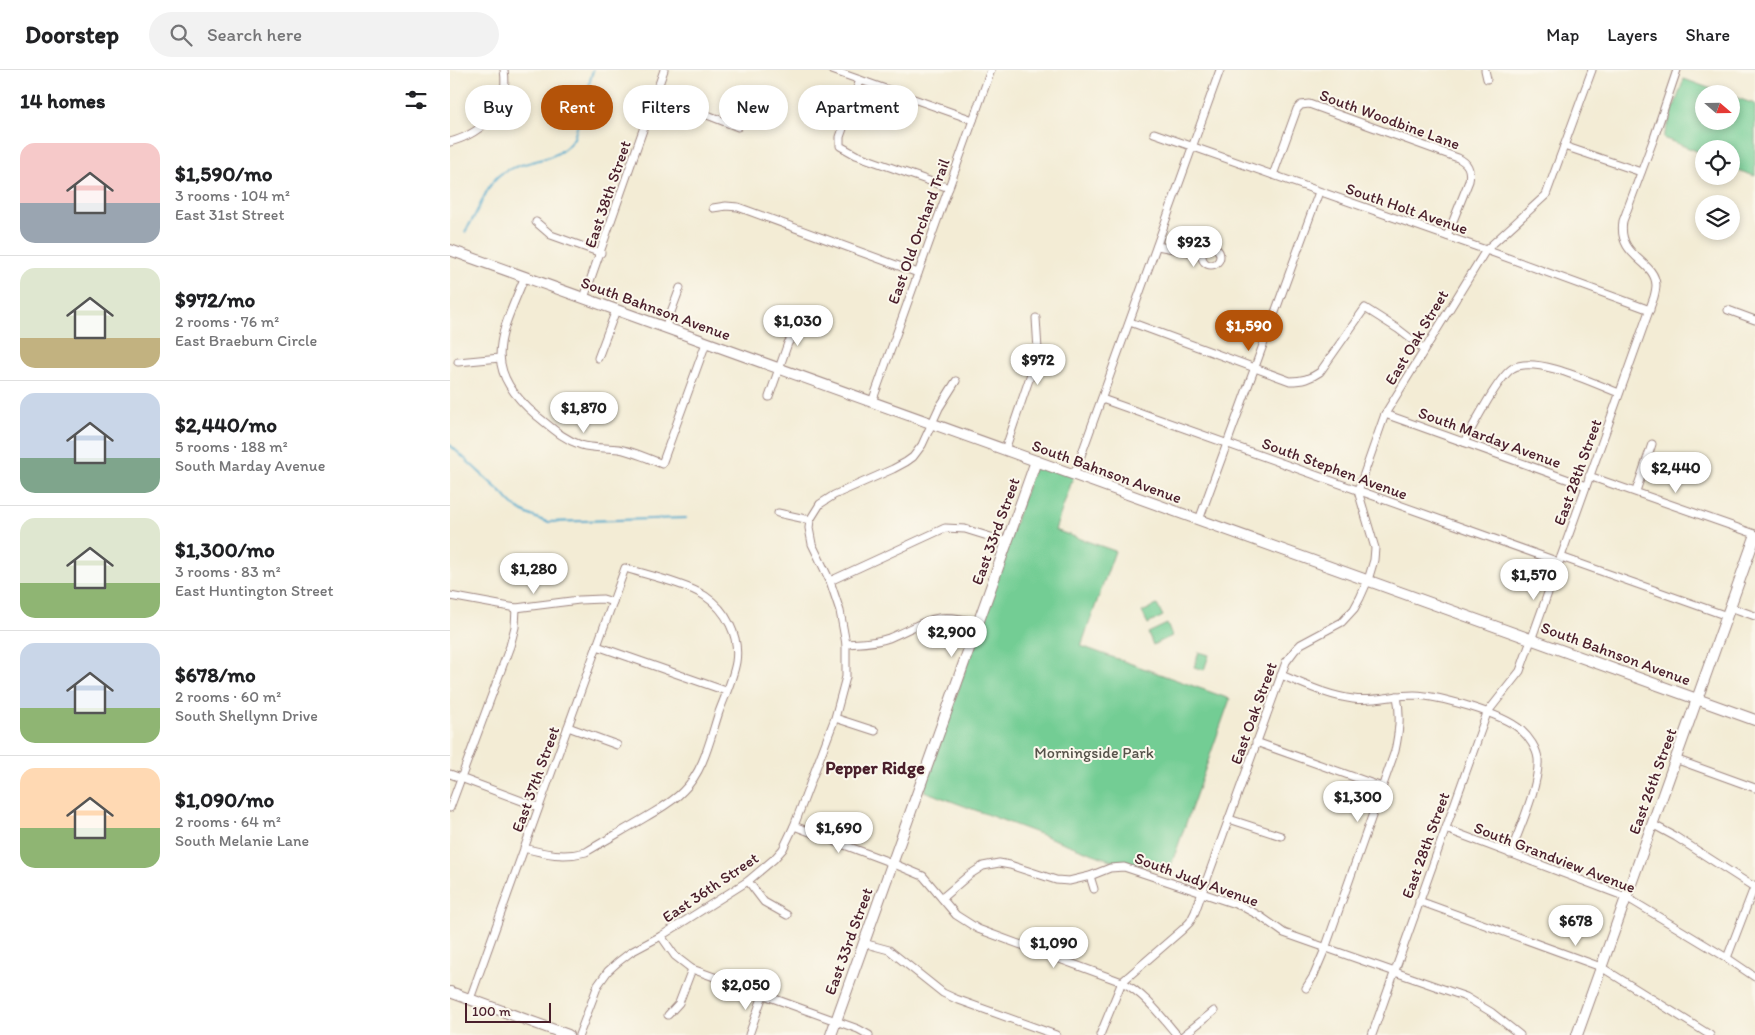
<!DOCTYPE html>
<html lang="en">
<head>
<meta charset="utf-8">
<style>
	:root { --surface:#fff; --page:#f2f2f2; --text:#202124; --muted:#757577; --line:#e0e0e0; --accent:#b45309 }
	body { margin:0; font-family:Itim,sans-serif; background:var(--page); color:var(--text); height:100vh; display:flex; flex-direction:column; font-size:19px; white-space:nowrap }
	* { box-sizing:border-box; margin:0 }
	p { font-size:16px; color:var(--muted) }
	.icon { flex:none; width:28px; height:28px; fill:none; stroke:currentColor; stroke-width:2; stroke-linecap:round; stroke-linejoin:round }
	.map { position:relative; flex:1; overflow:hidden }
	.drawer { display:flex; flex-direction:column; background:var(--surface); width:450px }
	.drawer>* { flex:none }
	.banner { position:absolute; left:15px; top:15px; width:475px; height:45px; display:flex; gap:10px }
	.needle { width:32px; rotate:110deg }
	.fabs { position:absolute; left:1245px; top:15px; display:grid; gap:10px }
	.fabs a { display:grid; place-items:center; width:45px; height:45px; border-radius:50%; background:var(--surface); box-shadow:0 2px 8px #0003; font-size:25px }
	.scale { position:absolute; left:15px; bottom:12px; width:86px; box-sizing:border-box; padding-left:5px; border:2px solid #4a1f2b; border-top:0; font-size:14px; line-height:18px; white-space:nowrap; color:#4a1f2b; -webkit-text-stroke:4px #fbf7ec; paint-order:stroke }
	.price { position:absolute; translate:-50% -42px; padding:0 11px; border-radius:18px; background:#fff; color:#222; font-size:16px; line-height:32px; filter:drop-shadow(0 1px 2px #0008) }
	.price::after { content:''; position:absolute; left:50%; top:30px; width:15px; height:11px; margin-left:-8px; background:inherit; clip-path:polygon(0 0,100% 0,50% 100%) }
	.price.active { background:var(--accent); color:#fff }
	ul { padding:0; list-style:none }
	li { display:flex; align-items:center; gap:15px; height:125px; padding:0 20px }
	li+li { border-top:1px solid var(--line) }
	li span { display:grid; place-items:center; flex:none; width:140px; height:100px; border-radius:15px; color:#555 }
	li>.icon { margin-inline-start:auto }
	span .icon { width:60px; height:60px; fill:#fffc; stroke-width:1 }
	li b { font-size:21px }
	h2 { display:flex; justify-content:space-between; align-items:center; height:60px; padding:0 20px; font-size:21px }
	.chip { padding:0 18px; border-radius:22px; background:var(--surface); box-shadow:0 2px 8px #0003; font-size:18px; line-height:45px }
	.chip.active { background:var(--accent); color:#fff }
	header { display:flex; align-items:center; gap:30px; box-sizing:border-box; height:70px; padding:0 25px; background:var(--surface); border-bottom:1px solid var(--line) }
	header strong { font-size:24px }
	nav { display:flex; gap:28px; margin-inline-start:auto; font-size:18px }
	.search { width:350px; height:45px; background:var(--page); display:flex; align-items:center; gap:12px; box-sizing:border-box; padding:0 18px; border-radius:28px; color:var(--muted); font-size:19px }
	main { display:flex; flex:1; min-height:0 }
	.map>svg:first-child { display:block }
	.green { fill:#73cd94; stroke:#5e7660 }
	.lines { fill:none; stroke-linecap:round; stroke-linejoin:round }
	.stream { stroke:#4fa9cd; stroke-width:2 }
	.street-casing { stroke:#9e8680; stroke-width:9 }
	.secondary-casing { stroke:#9e8680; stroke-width:12 }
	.street { stroke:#fff; stroke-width:7 }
	.secondary { stroke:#fff; stroke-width:10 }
	.labels { text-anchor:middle; stroke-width:4; stroke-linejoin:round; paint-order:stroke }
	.street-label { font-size:16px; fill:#4a1f2b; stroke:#fbf7ec }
	.park-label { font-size:16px; fill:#56534a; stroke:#fbf7ec }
	.neighbourhood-label { font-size:18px; font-weight:bold; fill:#4a1f2b; stroke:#fbf7ec }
</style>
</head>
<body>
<header>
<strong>Doorstep</strong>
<div class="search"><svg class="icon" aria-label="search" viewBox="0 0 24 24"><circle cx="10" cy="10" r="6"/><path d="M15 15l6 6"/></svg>Search here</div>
<nav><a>Map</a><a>Layers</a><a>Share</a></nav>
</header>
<main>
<section class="drawer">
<h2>14 homes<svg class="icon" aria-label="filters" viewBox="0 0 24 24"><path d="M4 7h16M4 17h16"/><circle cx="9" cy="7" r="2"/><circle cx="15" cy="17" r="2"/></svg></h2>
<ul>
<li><span style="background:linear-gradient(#f6c9c9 60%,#9aa5b1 0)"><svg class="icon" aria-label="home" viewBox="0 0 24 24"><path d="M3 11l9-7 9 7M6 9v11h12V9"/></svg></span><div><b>$1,590/mo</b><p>3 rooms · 104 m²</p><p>East 31st Street</p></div></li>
<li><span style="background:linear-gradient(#dfe7d0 70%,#c2b280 0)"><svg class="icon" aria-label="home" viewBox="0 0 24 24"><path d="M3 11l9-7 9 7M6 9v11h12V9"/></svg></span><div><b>$972/mo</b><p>2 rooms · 76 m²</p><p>East Braeburn Circle</p></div></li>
<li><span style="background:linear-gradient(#c9d6e8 65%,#7fa58c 0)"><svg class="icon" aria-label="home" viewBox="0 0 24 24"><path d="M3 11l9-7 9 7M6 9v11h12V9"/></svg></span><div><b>$2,440/mo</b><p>5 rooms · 188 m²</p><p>South Marday Avenue</p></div></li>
<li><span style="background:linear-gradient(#dfe7d0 65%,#8fb573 0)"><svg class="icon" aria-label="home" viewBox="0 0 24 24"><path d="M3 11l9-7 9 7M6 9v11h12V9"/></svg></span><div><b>$1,300/mo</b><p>3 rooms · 83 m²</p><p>East Huntington Street</p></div></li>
<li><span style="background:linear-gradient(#c9d6e8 65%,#8fb573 0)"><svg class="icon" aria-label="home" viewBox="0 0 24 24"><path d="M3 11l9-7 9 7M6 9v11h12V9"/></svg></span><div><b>$678/mo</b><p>2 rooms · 60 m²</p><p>South Shellynn Drive</p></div></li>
<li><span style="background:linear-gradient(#ffd9b3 60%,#8fb573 0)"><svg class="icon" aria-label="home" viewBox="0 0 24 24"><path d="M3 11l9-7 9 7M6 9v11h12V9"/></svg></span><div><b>$1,090/mo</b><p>2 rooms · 64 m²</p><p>South Melanie Lane</p></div></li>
</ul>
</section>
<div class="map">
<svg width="1305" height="965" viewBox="0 0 1305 965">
	<rect width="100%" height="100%" fill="#fbf7ec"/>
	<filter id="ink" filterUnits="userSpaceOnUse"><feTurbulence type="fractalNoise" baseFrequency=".02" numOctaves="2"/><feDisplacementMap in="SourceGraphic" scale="10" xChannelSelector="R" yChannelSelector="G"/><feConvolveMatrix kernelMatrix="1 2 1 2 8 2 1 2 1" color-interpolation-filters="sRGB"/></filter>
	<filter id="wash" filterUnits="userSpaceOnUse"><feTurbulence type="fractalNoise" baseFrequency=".0096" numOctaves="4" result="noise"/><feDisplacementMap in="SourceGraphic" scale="20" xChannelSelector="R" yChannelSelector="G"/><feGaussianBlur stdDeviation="1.12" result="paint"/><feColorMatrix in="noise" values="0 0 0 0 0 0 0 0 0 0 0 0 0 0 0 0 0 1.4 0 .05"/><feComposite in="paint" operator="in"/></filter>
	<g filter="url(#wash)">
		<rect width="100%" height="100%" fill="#f3ecd5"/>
		<g class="green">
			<polygon points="1234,9 1275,24 1254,24 1254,51 1281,51 1281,26 1305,34 1305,106 1281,98 1281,79 1254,79 1254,88 1248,86 1249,82 1213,68"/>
			<path d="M586 391 624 405 605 460 665 481 631 576 780 629 718 804C700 798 684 790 665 792L474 721Z"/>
			<polygon points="707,535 713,546 698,554 692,542"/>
			<polygon points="717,554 722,566 703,575 698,563"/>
			<polygon points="749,582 759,585 754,600 744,597"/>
		</g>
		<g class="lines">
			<g class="stream">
				<path d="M15 162C19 155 24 148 27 141 34 128 39 112 52 103 76 88 108 94 124 68L143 0"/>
				<path d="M0 375 54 425C65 440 80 446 97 452L236 448"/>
			</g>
		</g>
	</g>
	<g filter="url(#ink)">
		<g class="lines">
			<defs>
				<g id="street">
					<polyline points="382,0 523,50"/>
					<polyline points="1035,0 1037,9"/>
					<polyline points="410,10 390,67 390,76 406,85 499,118"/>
					<polyline points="206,25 288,57"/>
					<polyline points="704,63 1036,180 1200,240"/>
					<path d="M0 72C33 63 60 37 54 0"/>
					<polyline points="1114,76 1191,102"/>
					<path d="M823 105 847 39 851 35 859 34 1008 88C1018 93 1021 99 1019 111L997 166"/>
					<polyline points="263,138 276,136 288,137 468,203"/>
					<polyline points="86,152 101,165 151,183"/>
					<polyline points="707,176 751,184"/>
					<circle cx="761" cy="186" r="9"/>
					<path d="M75 206C51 266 29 297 87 346 101 357 113 369 131 375 144 379 156 377 169 379 184 382 198 388 212 394L256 273"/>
					<polyline points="134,228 214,0"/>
					<polyline points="1278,240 1305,250"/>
					<path d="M680 252 840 311C852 311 860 309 870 302L915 238 948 259 974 279"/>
					<polyline points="215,258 230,218"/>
					<polyline points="148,288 166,240"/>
					<polyline points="8,292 50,288"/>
					<polyline points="319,327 338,273 344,265 362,251"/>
					<polyline points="652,329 1109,492"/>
					<polyline points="422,332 541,0"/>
					<polyline points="935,344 1136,416"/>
					<path d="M1014 372C1024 355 1048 307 1063 298 1086 285 1145 314 1169 323"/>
					<polyline points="555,380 585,292 588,280 586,248"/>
					<polyline points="624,405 770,0"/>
					<polyline points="1139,406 1305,464"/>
					<polyline points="1186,421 1202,374"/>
					<polyline points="328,443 360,450"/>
					<polyline points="749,450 869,122"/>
					<polyline points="1111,487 1277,546"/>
					<polyline points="380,511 495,458 515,459 557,472"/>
					<polyline points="0,526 66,538 129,530 153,529 163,532"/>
					<polyline points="1280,537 1305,546"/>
					<path d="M396 574C410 573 426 573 439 568 477 552 484 540 528 553"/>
					<polyline points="147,576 276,621"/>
					<path d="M831 605C854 614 878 626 903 629 924 632 943 625 964 625 989 626 1052 643 1071 660 1079 667 1087 679 1088 689 1090 714 1069 760 1060 784"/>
					<polyline points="385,648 425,661"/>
					<polyline points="118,657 167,675"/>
					<polyline points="806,672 932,717"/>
					<polyline points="1225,689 1305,718"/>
					<polyline points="0,704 88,737"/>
					<polyline points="0,738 60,576 65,557 66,538"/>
					<polyline points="779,749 831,766"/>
					<polyline points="1202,754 1226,767 1304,817"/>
					<path d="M344 756 442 793 473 806 506 845 528 859 672 912C695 924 710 945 727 965"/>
					<polyline points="996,759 1176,827 1277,888 1305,907"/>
					<polyline points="640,806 644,819"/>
					<polyline points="298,811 314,832 337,845"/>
					<polyline points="492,828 519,805 533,796 549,793 560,795 606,810 619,811 640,806 660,798 674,797 791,836 810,846 834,863 1016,927 1041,942 1070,965"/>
					<polyline points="969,831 1151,897 1260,965"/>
					<polyline points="211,866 225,886 242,899 408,959 419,965"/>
					<polyline points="413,873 439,880 493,923 506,929 606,965"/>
					<polyline points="1277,888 1305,815"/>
					<path d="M856 918 864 905 875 879 945 681C949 662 951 646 947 626"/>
					<path d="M20 929C71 785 124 642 175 498 197 505 237 514 255 526 276 540 290 566 286 592 283 609 275 626 269 642 260 669 254 701 233 721 223 732 209 739 196 747 176 759 156 770 136 782 114 788 96 784 74 778"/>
					<polyline points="218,945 229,933 242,899"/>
					<polyline points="129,965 148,915 158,901 168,892 181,882 211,866 298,811 324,789 333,779 344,756 385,648 396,607 396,574 390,541 380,511 362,474 359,458 360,450 370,434 384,425 443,399 456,392 463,387 472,375 489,338 506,311"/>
					<polyline points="299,965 313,925"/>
					<polyline points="650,965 672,912 732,860 740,852 745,842 836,592 845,580 851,574 892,552 904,539 910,528 918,510 924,490 925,478 908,421 935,344 1036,180 1096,125 1142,0"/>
					<polyline points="734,965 764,941"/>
					<path d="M922 965 1037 643 1070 601 1204 227C1205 223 1206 219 1206 215 1205 190 1167 188 1173 151L1204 68 1227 0"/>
				</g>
				<g id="secondary">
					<polyline points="0,180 1305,650"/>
					<polyline points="0,922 118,965"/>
					<polyline points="381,965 586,391"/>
					<polyline points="1127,965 1305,467"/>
				</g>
			</defs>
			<use href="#street" class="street-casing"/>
			<use href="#secondary" class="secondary-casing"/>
			<use href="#street" class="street"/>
			<use href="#secondary" class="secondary"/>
		</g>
	</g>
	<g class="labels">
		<g class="street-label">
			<text transform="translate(940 49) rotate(20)" y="6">South Woodbine Lane</text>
			<text transform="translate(157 124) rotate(-71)" y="6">East 38th Street</text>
			<text transform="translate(957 138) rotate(19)" y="6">South Holt Avenue</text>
			<text transform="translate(468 161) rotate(-70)" y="6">East Old Orchard Trail</text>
			<text transform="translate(206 238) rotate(20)" y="6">South Bahnson Avenue</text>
			<text transform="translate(966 267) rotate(-59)" y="6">East Oak Street</text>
			<text transform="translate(1040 367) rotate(20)" y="6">South Marday Avenue</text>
			<text transform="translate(885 398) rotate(20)" y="6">South Stephen Avenue</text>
			<text transform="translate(657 401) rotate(20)" y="6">South Bahnson Avenue</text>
			<text transform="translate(1127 402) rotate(-70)" y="6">East 28th Street</text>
			<text transform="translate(545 461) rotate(-70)" y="6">East 33rd Street</text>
			<text transform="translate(1166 583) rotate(20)" y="6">South Bahnson Avenue</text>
			<text transform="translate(803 643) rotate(-70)" y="6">East Oak Street</text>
			<text transform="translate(85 709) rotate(-70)" y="6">East 37th Street</text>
			<text transform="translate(1202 711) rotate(-70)" y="6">East 26th Street</text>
			<text transform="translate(975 775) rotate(-70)" y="6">East 28th Street</text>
			<text transform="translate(1105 787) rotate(21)" y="6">South Grandview Avenue</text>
			<text transform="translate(747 809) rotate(20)" y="6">South Judy Avenue</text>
			<text transform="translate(260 817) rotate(-34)" y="6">East 36th Street</text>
			<text transform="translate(398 871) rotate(-70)" y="6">East 33rd Street</text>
		</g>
		<g class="park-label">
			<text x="644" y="688">Morningside Park</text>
		</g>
		<g class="neighbourhood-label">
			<text x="425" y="704">Pepper Ridge</text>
		</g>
	</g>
</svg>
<div class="fabs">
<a><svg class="needle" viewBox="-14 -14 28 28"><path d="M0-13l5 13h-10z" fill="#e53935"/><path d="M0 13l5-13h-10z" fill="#757577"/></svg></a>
<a><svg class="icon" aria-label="locate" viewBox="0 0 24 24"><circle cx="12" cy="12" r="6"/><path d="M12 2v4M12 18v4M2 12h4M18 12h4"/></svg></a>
<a><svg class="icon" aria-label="layers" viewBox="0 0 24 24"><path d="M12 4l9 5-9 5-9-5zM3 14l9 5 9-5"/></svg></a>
</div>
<div class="scale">100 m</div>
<b class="price" style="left:744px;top:198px">$923</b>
<b class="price" style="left:348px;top:277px">$1,030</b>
<b class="price active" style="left:799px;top:282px">$1,590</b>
<b class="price" style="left:588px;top:316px">$972</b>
<b class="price" style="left:134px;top:364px">$1,870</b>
<b class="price" style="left:1226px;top:424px">$2,440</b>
<b class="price" style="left:84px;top:525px">$1,280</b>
<b class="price" style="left:1084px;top:531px">$1,570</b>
<b class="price" style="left:502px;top:588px">$2,900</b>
<b class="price" style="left:908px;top:753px">$1,300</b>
<b class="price" style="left:389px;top:784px">$1,690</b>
<b class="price" style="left:1126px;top:877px">$678</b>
<b class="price" style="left:604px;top:899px">$1,090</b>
<b class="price" style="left:296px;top:941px">$2,050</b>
<div class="banner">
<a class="chip">Buy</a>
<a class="chip active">Rent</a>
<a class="chip">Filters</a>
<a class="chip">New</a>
<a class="chip">Apartment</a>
</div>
</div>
</main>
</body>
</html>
